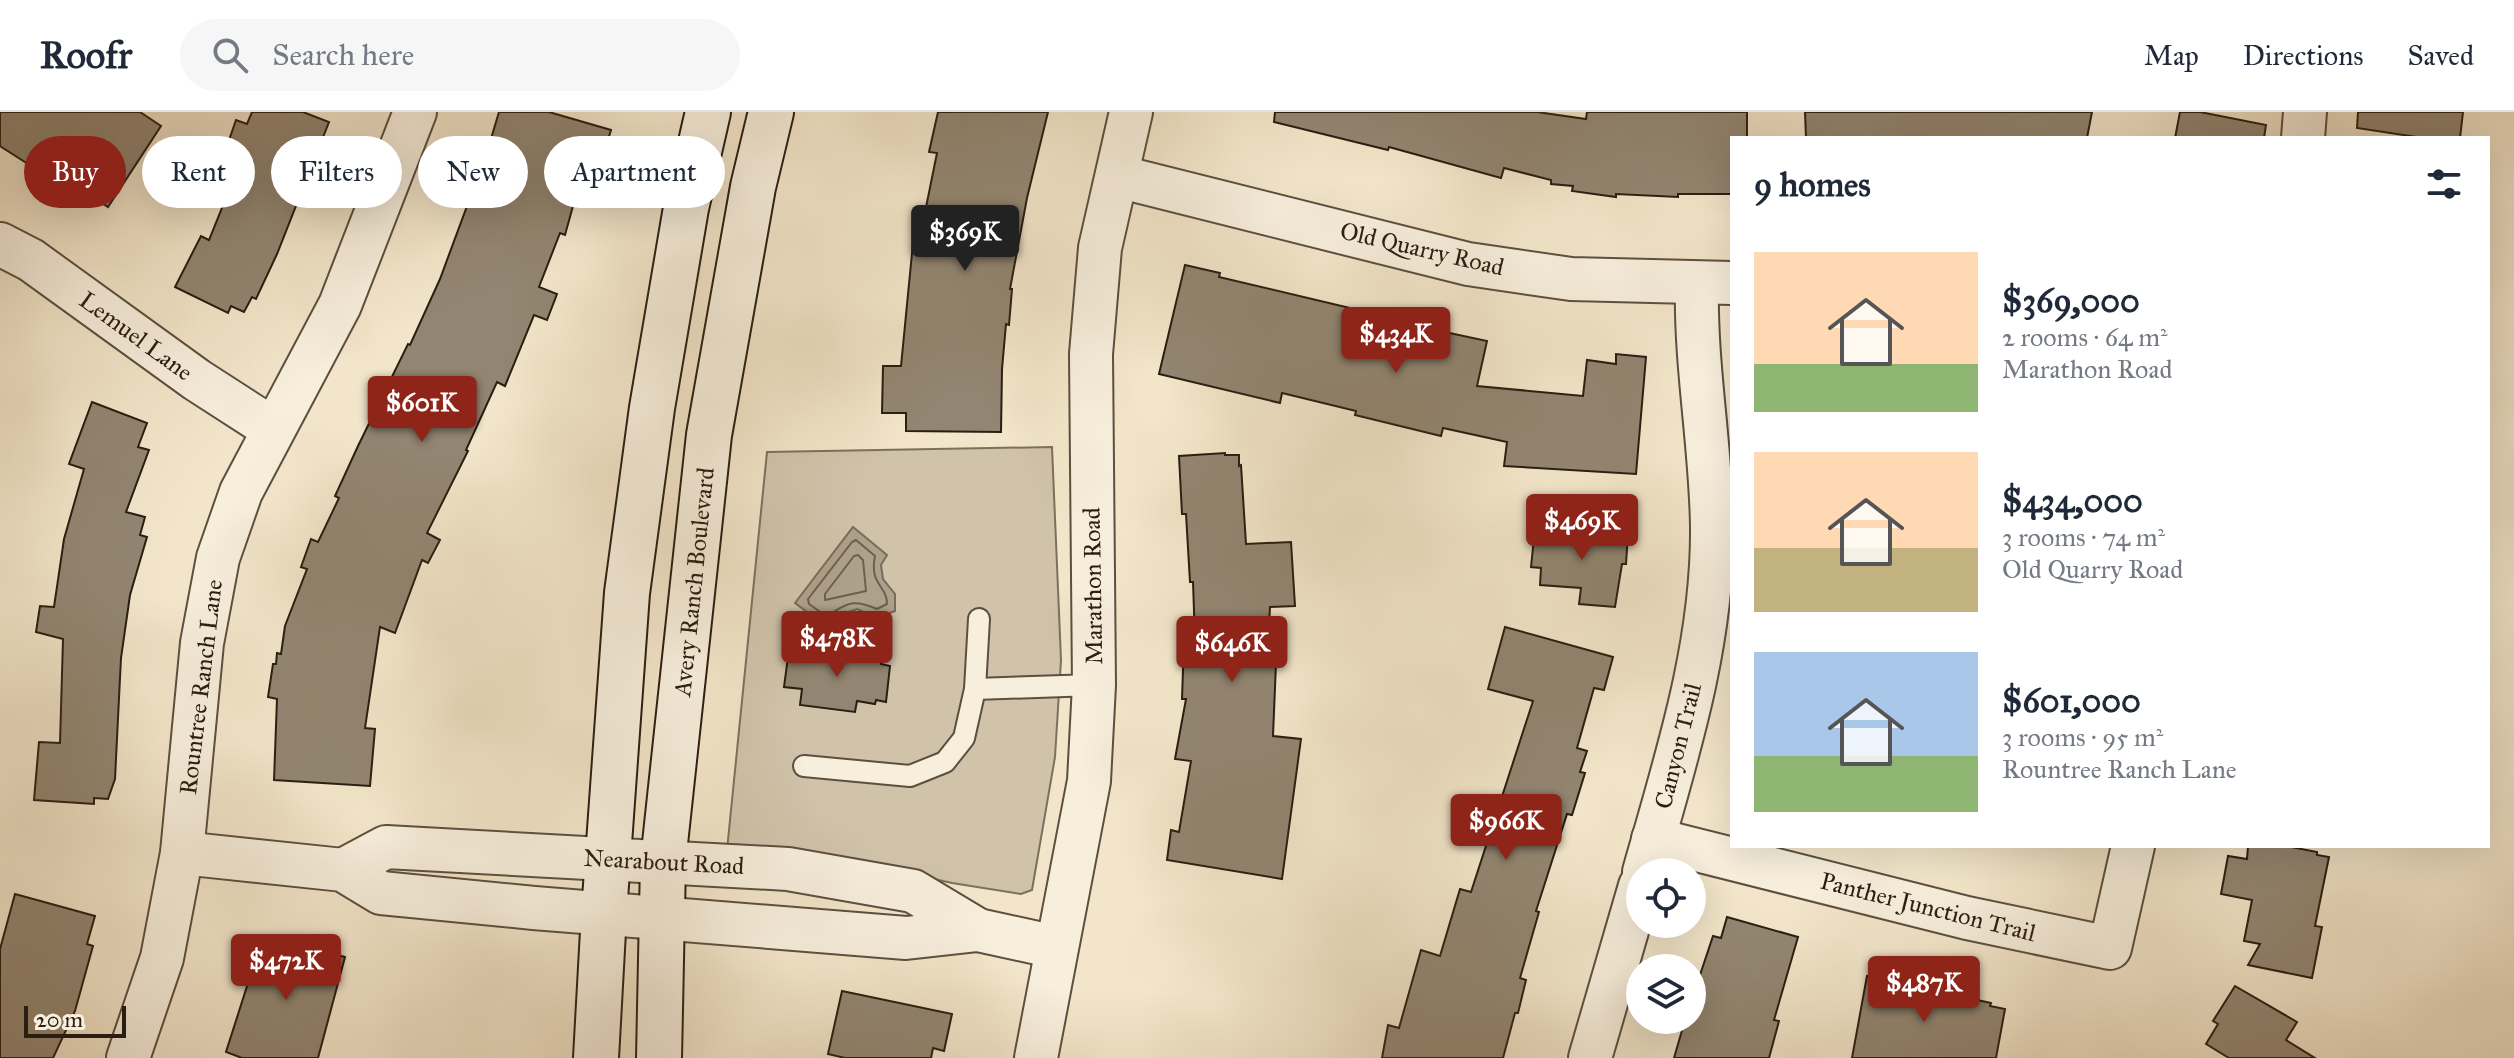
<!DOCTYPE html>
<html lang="en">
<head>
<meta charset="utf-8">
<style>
	:root { --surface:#fff; --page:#f6f6f7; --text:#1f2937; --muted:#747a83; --line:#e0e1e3; --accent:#8f2418 }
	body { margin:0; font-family:"IM FELL Great Primer",serif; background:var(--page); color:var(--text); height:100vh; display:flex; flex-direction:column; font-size:30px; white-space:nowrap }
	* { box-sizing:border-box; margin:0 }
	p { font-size:26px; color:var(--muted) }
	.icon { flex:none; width:44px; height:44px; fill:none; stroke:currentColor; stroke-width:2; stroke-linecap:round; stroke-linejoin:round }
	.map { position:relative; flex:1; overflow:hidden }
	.details { position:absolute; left:1730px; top:24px; width:760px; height:712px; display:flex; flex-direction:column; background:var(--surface); border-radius:0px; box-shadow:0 8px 32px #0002 }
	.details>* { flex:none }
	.guide { position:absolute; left:24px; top:24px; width:760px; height:72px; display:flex; gap:16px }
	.controls { position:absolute; left:1626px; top:746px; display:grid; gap:16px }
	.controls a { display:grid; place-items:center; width:80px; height:80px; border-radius:50%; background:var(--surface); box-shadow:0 8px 32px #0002; font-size:40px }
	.scale { position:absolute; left:24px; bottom:20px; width:102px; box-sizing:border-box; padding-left:8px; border:4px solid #2a1d12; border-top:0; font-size:22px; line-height:28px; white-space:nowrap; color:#2a1d12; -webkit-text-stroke:6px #f7eedc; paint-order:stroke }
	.price { position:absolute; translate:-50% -68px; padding:0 18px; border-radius:8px; background:var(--accent); color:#fff; font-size:26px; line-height:52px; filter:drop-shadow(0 2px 4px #0008) }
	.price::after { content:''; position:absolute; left:50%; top:48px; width:24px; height:18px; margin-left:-12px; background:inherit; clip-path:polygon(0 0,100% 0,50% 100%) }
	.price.current { background:#222; color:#fff }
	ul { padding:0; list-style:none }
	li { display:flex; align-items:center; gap:24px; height:200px; padding:0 24px }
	li span { display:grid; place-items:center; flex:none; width:224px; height:160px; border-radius:0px; color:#555 }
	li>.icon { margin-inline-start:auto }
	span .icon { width:96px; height:96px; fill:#fffc; stroke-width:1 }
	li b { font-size:34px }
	h2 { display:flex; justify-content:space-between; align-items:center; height:96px; padding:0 24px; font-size:34px }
	.tag { padding:0 28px; border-radius:36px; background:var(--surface); box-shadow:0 8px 32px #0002; font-size:28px; line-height:72px }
	.tag.current { background:var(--accent); color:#fff }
	header { display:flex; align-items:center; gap:48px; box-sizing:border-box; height:112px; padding:0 40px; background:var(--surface); border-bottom:2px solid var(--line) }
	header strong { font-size:38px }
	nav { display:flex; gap:44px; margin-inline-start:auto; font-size:28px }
	.search { width:560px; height:72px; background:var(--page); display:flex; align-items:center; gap:20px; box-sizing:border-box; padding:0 28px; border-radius:44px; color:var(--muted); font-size:30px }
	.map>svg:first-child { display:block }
	.green { fill:#d0c3aa; stroke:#7d705e; stroke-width:2 }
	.water { fill:#aea18b; stroke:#796c5b; stroke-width:2 }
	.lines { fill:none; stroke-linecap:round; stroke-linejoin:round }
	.shore { stroke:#6c5f4e; stroke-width:2 }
	.building { fill:#928571; stroke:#2a1d12; stroke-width:2 }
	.service-casing { stroke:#5c4f40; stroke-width:24 }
	.minor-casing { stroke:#5c4f40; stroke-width:46 }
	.secondary-casing { stroke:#2a1d12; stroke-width:48 }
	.service { stroke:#f7eedc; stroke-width:20 }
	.minor { stroke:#f7eedc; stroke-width:42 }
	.secondary { stroke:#f7eedc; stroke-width:44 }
	.labels { text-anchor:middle; stroke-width:7; stroke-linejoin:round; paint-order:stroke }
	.street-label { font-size:24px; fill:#2a1d12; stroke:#f7eedc }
</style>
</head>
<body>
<header>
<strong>Roofr</strong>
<div class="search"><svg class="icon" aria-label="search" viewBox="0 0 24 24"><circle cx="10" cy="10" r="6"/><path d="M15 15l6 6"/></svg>Search here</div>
<nav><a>Map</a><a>Directions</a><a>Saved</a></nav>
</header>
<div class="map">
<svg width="2514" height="946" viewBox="0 0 2514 946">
	<rect width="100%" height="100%" fill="#f2e5c9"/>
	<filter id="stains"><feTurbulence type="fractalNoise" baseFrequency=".0025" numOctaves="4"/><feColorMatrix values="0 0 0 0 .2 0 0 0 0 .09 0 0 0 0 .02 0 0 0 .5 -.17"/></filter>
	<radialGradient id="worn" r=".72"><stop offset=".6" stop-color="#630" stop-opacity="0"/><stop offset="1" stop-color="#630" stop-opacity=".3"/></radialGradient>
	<polygon class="green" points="1052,335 1061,548 1055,645 1032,778 1021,782 952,771 831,744 727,738 767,340"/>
	<polygon class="water" points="853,415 887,443 881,453 883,467 895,482 895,499 877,506 857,497 840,503 830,517 795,491"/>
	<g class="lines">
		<g class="shore">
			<path d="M856 428 875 444C869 473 887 473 887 492L877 497C851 486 848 492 826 504L809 492 808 487 852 430Z"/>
			<polygon points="858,443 863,448 866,479 825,488 825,482 854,444"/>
		</g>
	</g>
	<g class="building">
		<polygon points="0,0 140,0 161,14 108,95 96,87 92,93 0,34"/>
		<polygon points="252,0 303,0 329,10 277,142 256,187 252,185 244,200 231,194 228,201 175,175 201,124 209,128 244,41 227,34 236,8 247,12"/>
		<polygon points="499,0 549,0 611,18 603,44 588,40 565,123 560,121 539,175 557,182 547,208 534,203 505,274 497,270 466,338 468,339 427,421 440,428 428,451 422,448 395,521 380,515 365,616 375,617 370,674 274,668 277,587 268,585 273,552 276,552 277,541 281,542 285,514 307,457 301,455 311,427 318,430 339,386 335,384 358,334 408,232 410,233 440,167 470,86 473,87"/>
		<polygon points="938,0 1048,0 1027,86 1010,177 1012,177 1009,213 1006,212 1002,257 1001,320 906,319 906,301 882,301 883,254 901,254 913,131 917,115 922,115 937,41 929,40"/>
		<polygon points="1275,0 1537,0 1586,7 1587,0 1747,0 1747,26 1732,26 1732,82 1678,82 1678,85 1616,82 1616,85 1572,79 1573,74 1551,72 1551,68 1504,56 1501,66 1389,35 1388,38 1274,10"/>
		<polygon points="1805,0 2092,0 2087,26 1806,26"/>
		<polygon points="2180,0 2200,0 2266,13 2264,26 2175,26"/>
		<polygon points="2358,0 2463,0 2460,26 2423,26 2357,16"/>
		<polygon points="1185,153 1220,161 1219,165 1371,201 1370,204 1487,229 1477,274 1583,284 1587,248 1616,252 1616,242 1646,245 1636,362 1504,354 1507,330 1443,316 1441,324 1355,303 1356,299 1282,281 1280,291 1159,262"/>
		<polygon points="92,290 147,311 138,335 149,338 126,400 145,405 140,423 147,425 130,483 121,546 115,667 108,687 94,686 94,692 34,688 39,630 60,631 63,527 36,520 40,494 54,495 64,427 84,357 69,352"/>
		<polygon points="1225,341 1225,343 1239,343 1239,354 1241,353 1246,432 1291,430 1295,494 1270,495 1267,551 1276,551 1273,624 1301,627 1282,767 1167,748 1171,718 1179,720 1191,649 1175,647 1186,587 1182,587 1184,529 1195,529 1193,470 1190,470 1186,402 1182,402 1179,344"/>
		<polygon points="1535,416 1628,421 1626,452 1622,452 1615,495 1579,492 1581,476 1540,473 1541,456 1531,455"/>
		<polygon points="1505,515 1613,545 1604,578 1594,576 1577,636 1587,639 1580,660 1585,661 1572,703 1567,702 1536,799 1539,800 1520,866 1526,868 1518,901 1515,901 1503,946 1382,946 1388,913 1399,916 1421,838 1440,844 1460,777 1471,780 1533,589 1488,577"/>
		<polygon points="807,532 863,540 862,547 881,549 881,552 890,554 886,590 876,588 875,592 857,589 855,600 800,593 802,577 784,575 788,545 805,548"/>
		<polygon points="2248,734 2286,734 2317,740 2317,743 2329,745 2315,814 2322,815 2312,866 2248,853 2260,832 2244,829 2252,788 2221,782 2228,744 2247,747"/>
		<polygon points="15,782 95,804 87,832 93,834 75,899 53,946 0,946 0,837"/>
		<polygon points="1727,805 1798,825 1774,908 1779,909 1769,946 1674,946 1685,908 1692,908 1692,860 1700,863 1713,824 1721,826"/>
		<polygon points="274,826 345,845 318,946 242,946 226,940 262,827 273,830"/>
		<polygon points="1867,864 1991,891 1990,894 2005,897 1996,946 1852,946"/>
		<polygon points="2235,874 2297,910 2286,928 2315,946 2229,946 2206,932 2218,912 2213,909"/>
		<polygon points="842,879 952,902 944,939 933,936 931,946 845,946 828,942"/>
	</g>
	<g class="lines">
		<defs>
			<g id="service">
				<polyline points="975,577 1094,573"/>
				<polyline points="804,654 910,664 945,650 964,626 975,577 979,507"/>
			</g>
			<g id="minor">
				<polyline points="2303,26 2305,0"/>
				<polyline points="1117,64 1468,152 1571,167 1732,171"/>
				<polyline points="0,132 31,148 197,268 273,317"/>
				<polyline points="1653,727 1967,806 2110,836 2133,734"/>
				<polyline points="182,741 343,758 381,781 534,796 906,826 978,818"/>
				<polyline points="343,758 386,735 788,757 913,779 978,818 1056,835"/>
				<path d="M1644 760C1676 647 1713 534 1712 415 1711 334 1695 253 1697 172"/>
				<polyline points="128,946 162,846 182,741 202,531 218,446 241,380 340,193 415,0"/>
				<polyline points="1036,946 1089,669 1094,573 1091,242 1100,136 1131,0"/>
				<polyline points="1590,946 1640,774"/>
			</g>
			<g id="secondary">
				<polyline points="596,946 604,801 627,481 652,296 686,96 708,0"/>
				<polyline points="659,946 663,750 709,323 753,75 771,0"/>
			</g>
		</defs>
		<use href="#service" class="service-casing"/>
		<use href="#minor" class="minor-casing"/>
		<use href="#secondary" class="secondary-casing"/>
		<use href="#service" class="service"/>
		<use href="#minor" class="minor"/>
		<use href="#secondary" class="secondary"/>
	</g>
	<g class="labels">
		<g class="street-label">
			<text transform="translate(1422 137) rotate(13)" y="8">Old Quarry Road</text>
			<text transform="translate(136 224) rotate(36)" y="8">Lemuel Lane</text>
			<text transform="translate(694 470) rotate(-84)" y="8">Avery Ranch Boulevard</text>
			<text transform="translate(1093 474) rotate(-91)" y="8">Marathon Road</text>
			<text transform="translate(201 575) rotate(-83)" y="8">Rountree Ranch Lane</text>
			<text transform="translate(1678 634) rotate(-76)" y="8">Canyon Trail</text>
			<text transform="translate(664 750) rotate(3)" y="8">Nearabout Road</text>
			<text transform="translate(1928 795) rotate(14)" y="8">Panther Junction Trail</text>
		</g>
	</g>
	<rect width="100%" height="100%" filter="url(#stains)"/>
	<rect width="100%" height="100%" fill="url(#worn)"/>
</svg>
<div class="controls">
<a><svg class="icon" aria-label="locate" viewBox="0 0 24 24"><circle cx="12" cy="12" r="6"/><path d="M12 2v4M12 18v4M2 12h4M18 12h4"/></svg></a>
<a><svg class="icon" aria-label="layers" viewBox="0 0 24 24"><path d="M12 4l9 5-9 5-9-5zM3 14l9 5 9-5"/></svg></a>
</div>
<div class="scale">20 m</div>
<b class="price current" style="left:965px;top:161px">$369K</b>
<b class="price" style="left:1396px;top:263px">$434K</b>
<b class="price" style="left:422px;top:332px">$601K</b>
<b class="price" style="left:1582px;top:450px">$469K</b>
<b class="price" style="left:837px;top:567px">$478K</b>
<b class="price" style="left:1232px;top:572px">$646K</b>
<b class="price" style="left:1506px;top:750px">$966K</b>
<b class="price" style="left:286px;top:890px">$472K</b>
<b class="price" style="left:1924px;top:912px">$487K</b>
<div class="guide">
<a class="tag current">Buy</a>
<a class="tag">Rent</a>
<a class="tag">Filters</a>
<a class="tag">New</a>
<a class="tag">Apartment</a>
</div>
<section class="details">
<h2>9 homes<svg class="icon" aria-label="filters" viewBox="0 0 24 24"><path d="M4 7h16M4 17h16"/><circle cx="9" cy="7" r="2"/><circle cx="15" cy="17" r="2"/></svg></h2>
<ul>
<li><span style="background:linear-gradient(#ffd9b3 70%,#8fb573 0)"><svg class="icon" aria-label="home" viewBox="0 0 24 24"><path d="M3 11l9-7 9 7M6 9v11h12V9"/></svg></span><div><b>$369,000</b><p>2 rooms · 64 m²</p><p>Marathon Road</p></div></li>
<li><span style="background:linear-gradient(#ffd9b3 60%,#c2b280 0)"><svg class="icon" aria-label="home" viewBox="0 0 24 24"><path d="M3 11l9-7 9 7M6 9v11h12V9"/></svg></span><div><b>$434,000</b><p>3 rooms · 74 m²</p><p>Old Quarry Road</p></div></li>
<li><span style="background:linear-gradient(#a9c7e8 65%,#8fb573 0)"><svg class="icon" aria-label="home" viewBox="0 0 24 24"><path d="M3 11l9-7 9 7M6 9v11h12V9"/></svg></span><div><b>$601,000</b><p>3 rooms · 95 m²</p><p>Rountree Ranch Lane</p></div></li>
</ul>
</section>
</div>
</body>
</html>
